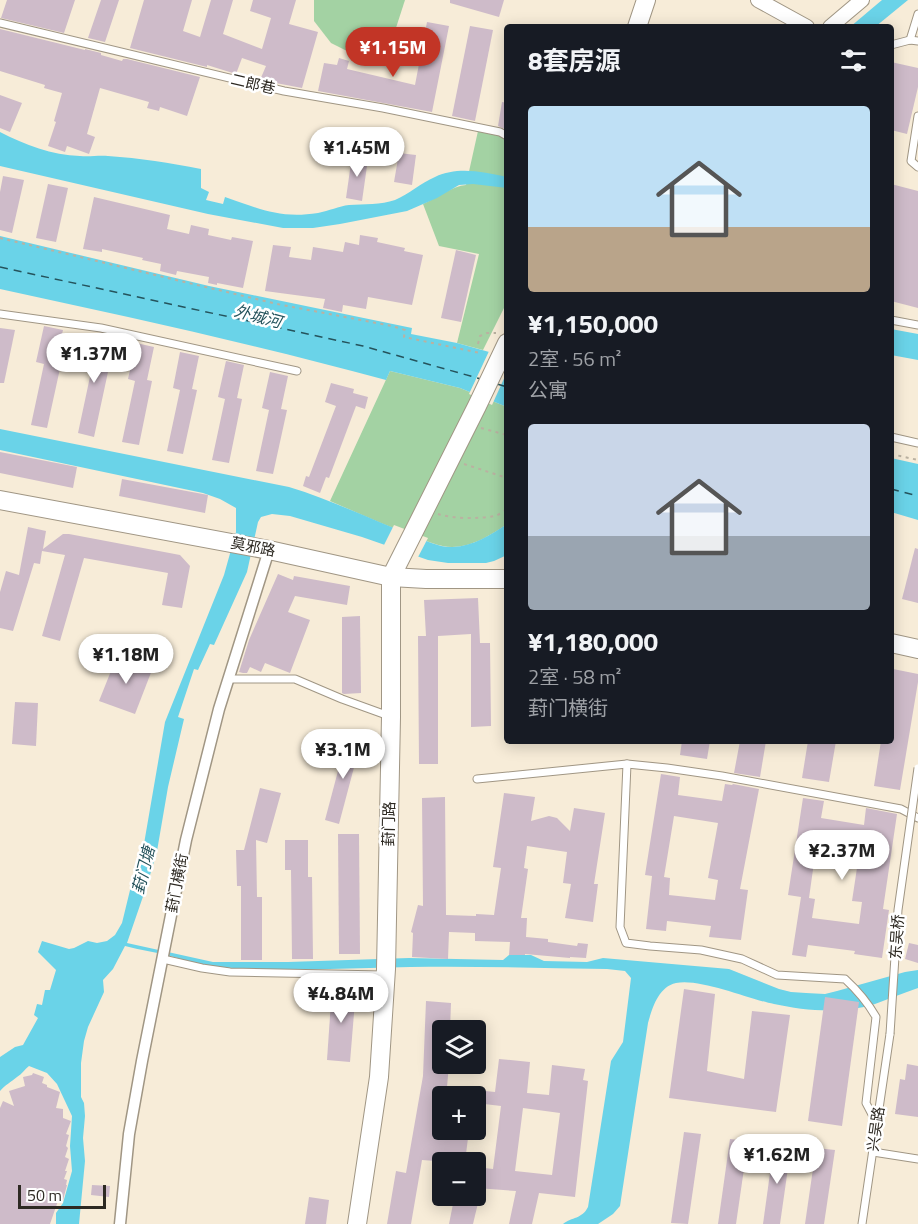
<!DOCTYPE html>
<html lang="zh">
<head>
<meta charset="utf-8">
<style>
	:root { --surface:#171b24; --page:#20242c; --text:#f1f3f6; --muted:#9ea1a6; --accent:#c23526 }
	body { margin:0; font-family:"Titillium Web","Noto Sans SC",sans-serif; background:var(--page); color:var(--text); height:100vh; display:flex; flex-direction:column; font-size:22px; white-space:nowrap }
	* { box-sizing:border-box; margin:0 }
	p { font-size:20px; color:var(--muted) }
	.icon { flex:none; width:33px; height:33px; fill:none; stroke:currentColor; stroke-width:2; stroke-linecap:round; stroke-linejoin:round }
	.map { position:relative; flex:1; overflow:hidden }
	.sheet { position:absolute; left:504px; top:24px; width:390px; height:720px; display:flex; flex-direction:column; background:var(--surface); border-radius:6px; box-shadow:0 3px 15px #0003 }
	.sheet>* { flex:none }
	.controls { position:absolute; left:432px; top:1020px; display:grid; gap:12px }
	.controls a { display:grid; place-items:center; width:54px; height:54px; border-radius:6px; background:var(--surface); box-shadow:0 3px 15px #0003; font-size:30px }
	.scale { position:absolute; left:18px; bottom:15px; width:88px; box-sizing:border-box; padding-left:6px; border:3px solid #2d2922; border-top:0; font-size:16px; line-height:21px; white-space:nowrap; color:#2d2922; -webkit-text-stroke:4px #fff; paint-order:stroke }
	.price { position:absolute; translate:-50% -51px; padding:0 14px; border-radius:21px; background:#fff; color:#222; font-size:20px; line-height:39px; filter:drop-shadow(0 2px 3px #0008) }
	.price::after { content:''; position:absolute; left:50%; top:36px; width:18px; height:14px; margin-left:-9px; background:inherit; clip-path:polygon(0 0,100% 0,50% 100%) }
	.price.selected { background:var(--accent); color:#fff }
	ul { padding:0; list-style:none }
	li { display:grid; align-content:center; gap:12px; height:318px; padding:0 24px }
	li span { display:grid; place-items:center; height:186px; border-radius:6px; color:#555 }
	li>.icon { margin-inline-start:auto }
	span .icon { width:108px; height:108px; fill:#fffc; stroke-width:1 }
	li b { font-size:26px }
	h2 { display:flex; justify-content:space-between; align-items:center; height:72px; padding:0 24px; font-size:26px }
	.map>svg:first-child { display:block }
	.green { fill:#a3d2a3 }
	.water { fill:#6ad3e8 }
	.pier { fill:#f7ecd8 }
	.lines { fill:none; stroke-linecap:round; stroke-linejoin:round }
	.ferry { stroke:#25535c; stroke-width:1.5; stroke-dasharray:8 6; stroke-linecap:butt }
	.building { fill:#cebbc9; fill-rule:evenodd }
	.service-casing { stroke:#a09684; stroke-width:9 }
	.pedestrian-casing { stroke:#a09684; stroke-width:13 }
	.minor-casing { stroke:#a09684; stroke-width:16 }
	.secondary-casing { stroke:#a09684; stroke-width:20 }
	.path { stroke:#bab1a1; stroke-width:2; stroke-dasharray:3 4.5; stroke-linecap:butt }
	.service { stroke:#fff; stroke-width:7 }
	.pedestrian { stroke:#fff; stroke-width:10 }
	.minor { stroke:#fff; stroke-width:14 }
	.secondary { stroke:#fff; stroke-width:18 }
	.service-bridge-casing { stroke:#a09684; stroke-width:9; stroke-linecap:butt }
	.service-bridge { stroke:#fff; stroke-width:7 }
	.labels { text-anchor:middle; stroke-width:5; stroke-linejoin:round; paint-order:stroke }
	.street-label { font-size:15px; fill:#2d2922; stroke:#fff }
	.water-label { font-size:16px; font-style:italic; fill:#25535c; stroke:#fff }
</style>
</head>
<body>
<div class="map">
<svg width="918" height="1224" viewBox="0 0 918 1224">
	<rect width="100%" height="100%" fill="#f7ecd8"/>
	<g class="green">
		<polygon points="314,0 405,0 394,34 371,51 349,52 331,43 314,21"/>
		<path d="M478 131 507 138V302L483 350 457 343 479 254 439 246 423 204C436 198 453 186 466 185Z"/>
		<path d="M390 371 460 388 507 407V524C491 535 472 547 452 547 440 547 427 541 416 537 387 526 358 513 330 501Z"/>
	</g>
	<g class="water">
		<polygon points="882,0 908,0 875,27 850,27"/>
		<path d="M0 132C25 145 52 155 80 156 90 157 99 155 108 156 140 158 170 163 201 169V188L209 192 206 200 223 204 225 197C260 209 280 219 318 213 329 211 339 206 349 205 364 204 381 205 395 200 409 194 421 183 435 177 458 166 483 172 507 177V188L473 184 459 185 437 198 407 211 340 224 313 228H283L208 214 0 166Z"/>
		<path d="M0 236 209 286 412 328 411 334 457 343 507 357V407L460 388 390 371 386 380C258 345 129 317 0 289Z"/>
		<polygon points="891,329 918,334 918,360 891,355"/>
		<path d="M0 429 289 487C332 500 372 520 414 536 425 540 440 548 453 547 473 546 491 535 507 524V555L494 561 486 563H448L428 560 362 537 290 516 272 514 261 517 258 522 247 572 214 645 210 644 198 670 194 669 178 717 184 719 168 787 157 851 148 882 127 943 213 962H288L409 958 503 960 509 955H531L544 961 587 962 603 958 729 969 779 989 791 992 806 993 825 994 837 991 905 972 918 970V988C903 993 889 999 875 1004 843 1014 806 1011 774 1004 748 999 700 978 676 983 658 987 652 1009 648 1023L620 1206 613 1214 598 1224H563C572 1217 582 1219 588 1207L611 1061 623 1042 631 978 625 971 607 969C541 968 476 966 410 967 346 968 282 972 218 967 202 966 186 960 170 956 155 952 140 950 125 946L113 969 103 980 104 992 88 1027 84 1041 81 1063V1097L84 1103 85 1116 83 1138 85 1161 79 1224H56V1213L63 1203 72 1171 70 1146 72 1116 57 1084 47 1073 29 1066C25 1069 22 1074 17 1077 11 1082 5 1085 0 1091V1057L15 1047 23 1045 38 1018 34 1015 37 1004 42 1005 45 990H50L56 970 38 952 42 941 69 949 74 948 88 941 97 943 107 941 115 935 122 923 132 882 140 867 165 722 224 575 236 532V508L220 499 203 493 0 450Z"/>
		<polygon points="891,458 918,464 918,520 891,512"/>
	</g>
	<g class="pier">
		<polygon points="490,349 507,354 507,372 492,405 469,394"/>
		<polygon points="394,525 428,538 417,559 383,547"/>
	</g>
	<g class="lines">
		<g class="ferry">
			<polyline points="0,267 363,346 481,379"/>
			<polyline points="497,384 507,387"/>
			<polyline points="891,489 918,496"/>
		</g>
	</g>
	<g class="building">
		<polygon points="7,0 75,0 64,33 1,18"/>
		<polygon points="101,0 119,0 105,42 88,38"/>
		<polygon points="144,0 192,0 183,31 200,37 211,0 233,0 223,34 262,49 271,18 250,11 253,0 296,0 289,24 318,32 302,88 260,80 266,66 242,58 236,74 207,65 207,67 130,48"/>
		<polygon points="450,0 504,0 499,17 450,3"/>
		<polygon points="427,22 449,26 432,112 318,91 324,63 337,65 339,58 349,61 347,69 415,85"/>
		<polygon points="470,26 493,30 475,121 452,116"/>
		<polygon points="0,29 85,50 85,49 101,53 101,55 122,61 123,59 127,59 200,77 187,116 160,107 159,111 147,108 149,102 100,88 87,134 95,137 89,154 67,146 65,152 48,146 56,122 54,121 62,93 44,88 45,85 0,71"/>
		<polygon points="891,62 918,68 918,87 907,134 891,130"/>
		<polygon points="0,95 22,103 10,132 0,128"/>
		<polygon points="502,102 507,103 507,130 498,126"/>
		<polygon points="399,153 416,155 412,185 394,182"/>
		<polygon points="352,156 368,159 362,201 346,198"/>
		<polygon points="3,176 24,180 12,233 0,230 0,192"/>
		<polygon points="48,184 68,188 56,242 36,238"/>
		<polygon points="891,184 918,191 918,308 891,301"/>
		<polygon points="94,197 170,215 167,229 189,234 191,225 209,229 208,235 231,240 232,237 253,241 243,288 217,283 217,285 208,283 209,277 177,271 176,275 160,271 161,264 142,260 143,258 102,249 102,252 83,249"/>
		<polygon points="360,235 378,238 377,242 405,248 404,251 423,255 412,305 368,297 366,309 343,305 342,312 323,308 325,299 265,291 273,245 291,247 289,257 311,260 313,247 343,252 345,242 359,245"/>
		<polygon points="456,250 476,255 461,322 441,318"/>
		<polygon points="44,326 63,330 55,363 61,364 47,428 31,425 44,364 36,362"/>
		<polygon points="0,328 15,330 4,383 0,383"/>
		<polygon points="91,334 110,338 102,371 108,372 94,437 78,433 91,372 84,370"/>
		<polygon points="136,343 154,347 147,380 152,381 139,445 122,442 135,381 128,379"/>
		<polygon points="180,352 199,356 192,389 197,390 183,454 167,451 180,390 173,388"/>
		<polygon points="226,361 244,365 237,398 242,399 229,463 212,460 225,399 218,397"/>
		<polygon points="270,372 288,376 281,409 287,410 273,474 256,471 269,410 262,408"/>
		<polygon points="331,383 354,389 353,393 368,397 365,409 356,406 329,478 326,477 320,493 303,486 306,476 309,477 336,406 325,402"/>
		<polygon points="0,452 77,467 73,488 0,473"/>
		<polygon points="122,479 208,495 205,513 119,496"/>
		<polygon points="28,527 46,531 43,549 63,534 69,534 180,555 190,566 182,608 162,605 168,573 84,558 60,641 42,636 65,555 42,551 40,564 34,563 13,631 0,628 0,592 6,571 19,575"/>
		<polygon points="915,548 918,549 918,603 902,599"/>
		<polygon points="278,574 293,580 294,576 350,586 347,605 295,596 288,612 310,620 290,673 265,663 261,672 250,667 247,673 243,673 239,672 249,640"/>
		<polygon points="478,598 480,643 490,643 491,726 471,727 471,634 438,636 438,764 419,764 418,636 426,636 424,600"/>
		<polygon points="360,616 361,693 344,694 342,693 342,617"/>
		<polygon points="117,656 152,670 135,714 99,701"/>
		<polygon points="893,669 918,674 918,682 900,790 874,786 881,741 891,741 891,680"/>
		<polygon points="15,702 38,703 36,746 12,744"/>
		<polygon points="347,737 361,741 339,824 325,820"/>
		<polygon points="682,741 710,741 707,759 680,755"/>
		<polygon points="740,741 766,741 760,777 734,773"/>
		<polygon points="808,741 836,741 829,782 802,778"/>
		<path d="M661 774 680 777 678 795 722 801 725 784 732 785 733 784 759 789 740 889 748 890 741 940 709 937 711 926 667 921 666 931 646 929 652 876 645 875ZM674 816 718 823 708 878 718 880 715 900 669 895 670 878 664 877Z"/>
		<polygon points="260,788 281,793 267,843 256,840 257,897 262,897 262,960 241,960 241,886 237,886 236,850 244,850"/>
		<polygon points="504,793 535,797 531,821 549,816 557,818 570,831 574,808 605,813 594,884 598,884 593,922 565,918 571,884 563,883 567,852 527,846 524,868 528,869 521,918 527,918 526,937 548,939 548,942 577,946 578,943 588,944 586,958 570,957 570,958 525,954 525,955 509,955 510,942 475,941 475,933 449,932 448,959 412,957 413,933 411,932 418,905 423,906 422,798 445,797 446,915 476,916 476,914 494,915 501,868 493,867"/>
		<path d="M803 798 824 801 821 818 864 825 866 808 897 814 883 909 889 910 882 958 854 954 855 951 808 945 806 957 792 955 801 897 788 895ZM817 841 860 848 852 901 862 902 859 924 812 918 815 899 809 898Z"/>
		<polygon points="338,834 359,834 360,954 339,954"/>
		<polygon points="285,840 308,840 308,877 312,877 313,959 292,959 291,870 285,870"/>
		<polygon points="909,943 918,945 918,963 905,959"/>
		<polygon points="332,987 356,989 350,1062 327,1060"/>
		<polygon points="684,989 715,994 707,1071 744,1079 752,1011 790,1015 776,1112 669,1098"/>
		<polygon points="825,997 859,1002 842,1126 808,1121"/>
		<polygon points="426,1001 451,1003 450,1030 442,1030 442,1064 449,1064 447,1087 473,1090 472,1096 442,1096 442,1130 469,1130 465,1162 449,1162 422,1160 411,1224 387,1224 396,1171 406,1173 423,1076"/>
		<path d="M499 1059 530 1062 527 1093 549 1095 552 1065 585 1069 583 1080 588 1081 575 1197 539 1193 532 1224H509L516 1191 476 1188V1167L493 1169 501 1106 476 1103V1090L495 1092ZM523 1108 560 1113 552 1175 515 1171Z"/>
		<polygon points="907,1064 918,1066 918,1117 895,1114 900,1079 905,1080"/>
		<polygon points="33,1073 44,1077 42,1083 47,1085 47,1087 60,1092 56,1108 63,1109 63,1118 71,1121 66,1134 69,1135 66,1146 68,1148 65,1157 69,1159 65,1171 67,1171 64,1179 67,1180 66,1185 67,1185 63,1200 59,1198 50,1224 0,1224 0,1108 3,1101 14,1106 9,1091 25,1086 23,1077 32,1075"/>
		<polygon points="684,1132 701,1134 688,1224 671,1223"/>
		<polygon points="730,1139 748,1141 736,1224 718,1224"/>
		<polygon points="774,1144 791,1147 780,1224 763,1224"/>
		<polygon points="816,1148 835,1150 824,1224 805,1224"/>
		<polygon points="92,1185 110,1186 109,1197 91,1195"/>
		<polygon points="309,1197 329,1200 326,1224 305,1224"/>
		<polygon points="454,1199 478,1203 473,1224 449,1224"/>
	</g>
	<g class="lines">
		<defs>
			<g id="service">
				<polyline points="0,23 284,91 383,108 500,132 507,136"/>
				<polyline points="910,40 918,14"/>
				<polyline points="891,45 910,40 918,41"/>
				<polyline points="918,116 911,161 918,167"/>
				<polyline points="0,314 101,328 297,371"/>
				<polyline points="891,320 918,325"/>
				<polyline points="891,437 918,443"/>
				<polyline points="228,679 295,679 342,699 389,716"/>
				<path d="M627 764 620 927 626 943 650 946 701 950 742 959 777 975 845 979C857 990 868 1003 876 1017L866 1103 877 1124"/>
				<polyline points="477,779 627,764 667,768 722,776 901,809 918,818"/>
				<polyline points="163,959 202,968 230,972 383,975"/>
				<polyline points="873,1152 918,1159"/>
				<polyline points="862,1224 890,1034"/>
			</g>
			<polyline id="pedestrian" points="120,1224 129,1134 142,1061 186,840 219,709 269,550"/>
			<g id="minor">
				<polyline points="758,0 807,27"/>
				<polyline points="830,27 862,0"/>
			</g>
			<g id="secondary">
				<polyline points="637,27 646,0"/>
				<polyline points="0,500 269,550 391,577 426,579 507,579"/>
				<polyline points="891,643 918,649"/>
				<polyline points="357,1224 379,1077 386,969 391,717 391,577 477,406 507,343"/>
			</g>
		</defs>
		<use href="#service" class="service-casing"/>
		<use href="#pedestrian" class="pedestrian-casing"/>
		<use href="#minor" class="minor-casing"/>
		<use href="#secondary" class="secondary-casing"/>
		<g class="path">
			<polyline points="0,238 277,304 392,326 405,330 404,337 480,353"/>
			<polyline points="478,344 480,336 487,333 496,333"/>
			<polyline points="481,428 507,435"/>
			<polyline points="891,454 918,460"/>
			<polyline points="464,464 507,478"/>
			<path d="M438 514C454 519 478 519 495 516 499 515 503 511 507 509"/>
		</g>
		<use href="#service" class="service"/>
		<use href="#pedestrian" class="pedestrian"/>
		<use href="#minor" class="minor"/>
		<use href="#secondary" class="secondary"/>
		<defs>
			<polyline id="service-bridge" points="890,1034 898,910 918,768"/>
		</defs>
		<use href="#service-bridge" class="service-bridge-casing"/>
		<use href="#service-bridge" class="service-bridge"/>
	</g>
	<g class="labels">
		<g class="street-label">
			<text transform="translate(253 84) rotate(13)" y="5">二郎巷</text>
			<text transform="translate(253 547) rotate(11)" y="5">莫邪路</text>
			<text transform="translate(389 824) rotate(-89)" y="5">葑门路</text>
			<text transform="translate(177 883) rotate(-79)" y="5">葑门横街</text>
			<text transform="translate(897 937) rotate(-86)" y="5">东吴桥</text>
			<text transform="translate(876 1129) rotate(-82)" y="5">兴吴路</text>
		</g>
		<g class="water-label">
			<text transform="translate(258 316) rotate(15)" y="6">外城河</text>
			<text transform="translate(143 870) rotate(-76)" y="6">葑门塘</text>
		</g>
	</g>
</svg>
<div class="controls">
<a><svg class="icon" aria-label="layers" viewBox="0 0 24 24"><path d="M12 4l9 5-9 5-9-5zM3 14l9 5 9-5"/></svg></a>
<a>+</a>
<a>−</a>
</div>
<div class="scale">50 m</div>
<b class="price selected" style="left:393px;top:78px">¥1.15M</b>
<b class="price" style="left:357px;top:178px">¥1.45M</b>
<b class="price" style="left:94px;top:384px">¥1.37M</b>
<b class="price" style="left:126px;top:685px">¥1.18M</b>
<b class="price" style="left:343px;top:780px">¥3.1M</b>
<b class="price" style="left:842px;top:881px">¥2.37M</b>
<b class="price" style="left:341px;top:1024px">¥4.84M</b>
<b class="price" style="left:777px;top:1185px">¥1.62M</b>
<section class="sheet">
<h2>8套房源<svg class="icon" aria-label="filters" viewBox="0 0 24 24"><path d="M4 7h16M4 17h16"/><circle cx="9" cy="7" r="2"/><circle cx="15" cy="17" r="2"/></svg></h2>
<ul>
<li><span style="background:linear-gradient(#bfe0f5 65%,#b9a48a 0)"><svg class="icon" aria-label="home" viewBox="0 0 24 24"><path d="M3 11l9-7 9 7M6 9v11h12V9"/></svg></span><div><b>¥1,150,000</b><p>2室 · 56 m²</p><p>公寓</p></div></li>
<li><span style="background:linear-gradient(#c9d6e8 60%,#9aa5b1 0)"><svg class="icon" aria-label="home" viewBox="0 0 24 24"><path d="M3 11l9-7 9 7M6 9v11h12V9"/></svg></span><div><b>¥1,180,000</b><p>2室 · 58 m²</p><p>葑门横街</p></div></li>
</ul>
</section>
</div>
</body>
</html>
